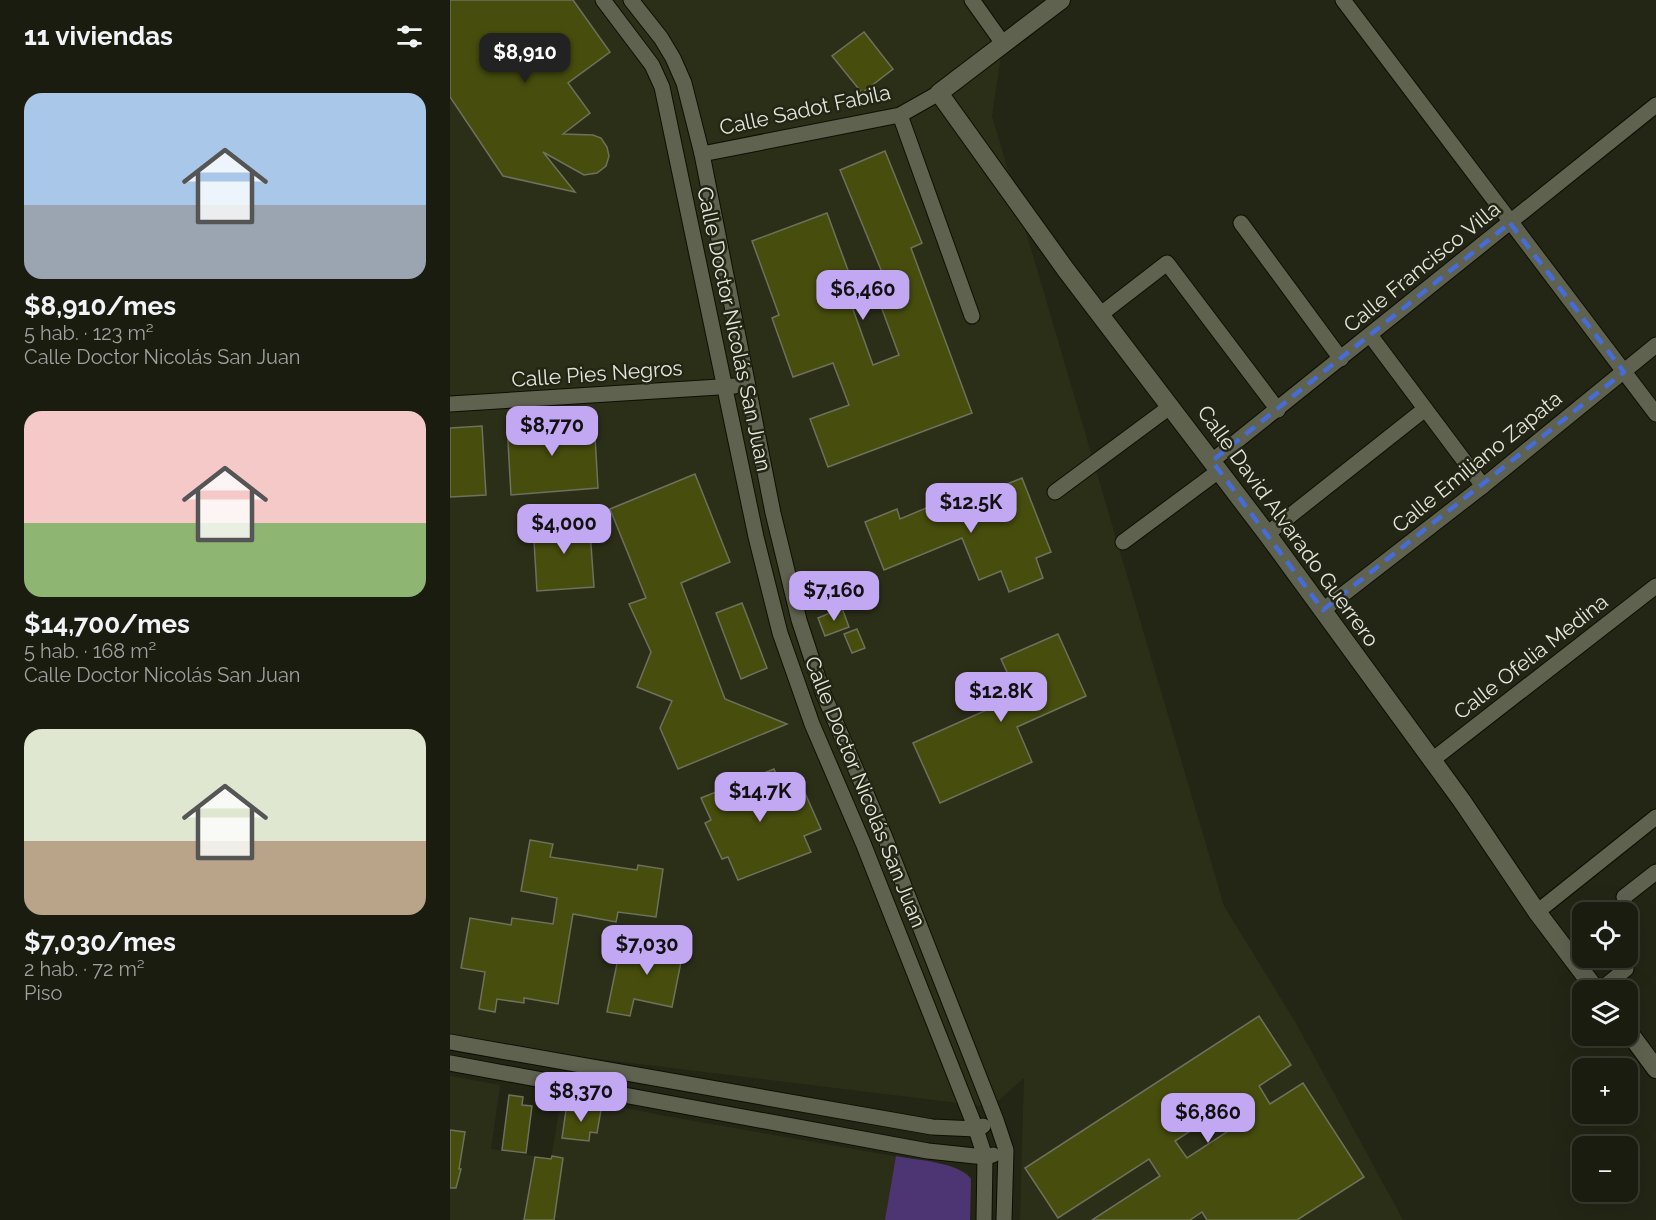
<!DOCTYPE html>
<html lang="es">
<head>
<meta charset="utf-8">
<style>
	:root { --surface:#1a1c10; --page:#27291e; --text:#f1f3f6; --muted:#9fa19f; --line:#383a30; --accent:#c2a7f2 }
	body { margin:0; font-family:Raleway,sans-serif; background:var(--page); color:var(--text); height:100vh; display:flex; flex-direction:column; font-size:22px; white-space:nowrap }
	* { box-sizing:border-box; margin:0 }
	p { font-size:20px; color:var(--muted) }
	.icon { flex:none; width:33px; height:33px; fill:none; stroke:currentColor; stroke-width:2; stroke-linecap:round; stroke-linejoin:round }
	.map { position:relative; flex:1; overflow:hidden }
	.sheet { display:flex; flex-direction:column; background:var(--surface); width:450px }
	.sheet>* { flex:none }
	.controls { position:absolute; left:1122px; top:902px; display:grid; gap:12px }
	.controls a { display:grid; place-items:center; width:66px; height:66px; border-radius:12px; background:var(--surface); box-shadow:0 6px 24px #0002,0 0 0 2px var(--line); font-size:30px }
	.price { position:absolute; translate:-50% -51px; padding:0 14px; border-radius:12px; background:var(--accent); color:#111; font-size:20px; line-height:39px; filter:drop-shadow(0 2px 3px #0008) }
	.price::after { content:''; position:absolute; left:50%; top:36px; width:18px; height:14px; margin-left:-9px; background:inherit; clip-path:polygon(0 0,100% 0,50% 100%) }
	.price.active { background:#222; color:#fff }
	ul { padding:0; list-style:none }
	li { display:grid; align-content:center; gap:12px; height:318px; padding:0 24px }
	li span { display:grid; place-items:center; height:186px; border-radius:18px; color:#555 }
	li>.icon { margin-inline-start:auto }
	span .icon { width:108px; height:108px; fill:#fffc; stroke-width:1 }
	li b { font-size:26px }
	h2 { display:flex; justify-content:space-between; align-items:center; height:72px; padding:0 24px; font-size:26px }
	main { display:flex; flex:1; min-height:0 }
	.map>svg:first-child { display:block }
	.built { fill:#2c2f18 }
	.green { fill:#4d3472 }
	.building { fill:#474e0d; stroke:#6d715d; stroke-width:1.5; fill-rule:evenodd }
	.lines { fill:none; stroke-linecap:round; stroke-linejoin:round }
	.minor-casing { stroke:#0d0f02; stroke-width:17 }
	.tertiary-casing { stroke:#0d0f02; stroke-width:20 }
	.minor { stroke:#5f624f; stroke-width:15 }
	.tertiary { stroke:#5f624f; stroke-width:18 }
	.marked { fill:none; stroke:#456cd8; stroke-width:4.5; stroke-dasharray:12 8; stroke-linejoin:round }
	.labels { text-anchor:middle; stroke-width:5; stroke-linejoin:round; paint-order:stroke }
	.street-label { font-size:21px; fill:#e3e5da; stroke:#232615 }
</style>
</head>
<body>
<main>
<section class="sheet">
<h2>11 viviendas<svg class="icon" aria-label="filters" viewBox="0 0 24 24"><path d="M4 7h16M4 17h16"/><circle cx="9" cy="7" r="2"/><circle cx="15" cy="17" r="2"/></svg></h2>
<ul>
<li><span style="background:linear-gradient(#a9c7e8 60%,#9aa5b1 0)"><svg class="icon" aria-label="home" viewBox="0 0 24 24"><path d="M3 11l9-7 9 7M6 9v11h12V9"/></svg></span><div><b>$8,910/mes</b><p>5 hab. · 123 m²</p><p>Calle Doctor Nicolás San Juan</p></div></li>
<li><span style="background:linear-gradient(#f6c9c9 60%,#8fb573 0)"><svg class="icon" aria-label="home" viewBox="0 0 24 24"><path d="M3 11l9-7 9 7M6 9v11h12V9"/></svg></span><div><b>$14,700/mes</b><p>5 hab. · 168 m²</p><p>Calle Doctor Nicolás San Juan</p></div></li>
<li><span style="background:linear-gradient(#dfe7d0 60%,#b9a48a 0)"><svg class="icon" aria-label="home" viewBox="0 0 24 24"><path d="M3 11l9-7 9 7M6 9v11h12V9"/></svg></span><div><b>$7,030/mes</b><p>2 hab. · 72 m²</p><p>Piso</p></div></li>
</ul>
</section>
<div class="map">
<svg width="1206" height="1220" viewBox="0 0 1206 1220">
	<rect width="100%" height="100%" fill="#232615"/>
	<g class="built">
		<polygon points="0,0 523,0 552,49 542,116 774,906 847,1025 953,1220 570,1220 574,1078 541,1107 0,1041"/>
		<polygon points="0,1076 50,1085 41,1149 101,1159 112,1095 210,1115 501,1166 518,1174 521,1179 520,1220 0,1220"/>
	</g>
	<path class="green" d="M446 1156C466 1160 509 1162 521 1179L520 1220H435Z"/>
	<g class="building">
		<polygon points="0,0 123,0 160,52 118,83 140,113 113,134 143,135 151,138 157,147 159,156 156,166 147,173 134,175 93,152 125,192 53,176 0,97"/>
		<polygon points="414,32 443,69 412,93 382,56"/>
		<polygon points="435,151 472,243 461,248 522,413 378,467 360,419 399,405 383,363 343,377 322,318 329,315 302,241 377,213 399,273 391,276 423,365 449,355 422,282 434,277 390,170"/>
		<polygon points="144,419 148,488 61,495 57,424 81,423 81,424"/>
		<polygon points="32,426 36,495 0,497 0,428"/>
		<polygon points="245,474 280,562 231,583 275,699 337,724 228,769 210,728 222,701 187,687 201,652 179,604 196,598 160,509"/>
		<polygon points="572,478 601,552 586,558 593,578 559,592 551,571 529,580 512,538 434,570 415,522 447,509 450,519 500,498 503,506"/>
		<polygon points="139,517 144,587 87,591 83,524 112,522 112,519"/>
		<polygon points="292,603 317,668 291,679 266,613"/>
		<polygon points="392,608 399,627 375,636 368,618"/>
		<polygon points="407,629 415,648 402,653 394,634"/>
		<polygon points="608,634 636,696 567,727 582,762 490,803 463,743 568,696 551,659"/>
		<polygon points="324,769 333,790 350,782 371,829 354,836 361,852 288,880 278,857 272,859 255,823 261,820 251,798"/>
		<polygon points="80,840 103,844 100,857 187,870 188,865 213,869 206,917 168,912 166,922 123,914 108,1004 74,998 74,1003 47,999 45,1012 29,1009 35,972 11,968 20,918 61,925 62,918 103,924 107,898 71,891"/>
		<polygon points="212,932 236,937 222,1007 184,999 180,1016 157,1012 170,949 208,956"/>
		<path d="M809 1016 841 1065 809 1086 820 1104 853 1083 914 1177 847 1220H757L752 1212 740 1220H642L710 1176 699 1159 608 1218 575 1168ZM792 1097 803 1115 737 1158 725 1141Z"/>
		<polygon points="59,1095 73,1097 72,1105 82,1106 76,1153 52,1150"/>
		<polygon points="135,1103 145,1104 144,1109 151,1110 147,1133 140,1132 139,1141 112,1138 116,1110 134,1112"/>
		<polygon points="0,1130 15,1132 9,1169 11,1169 6,1188 0,1188"/>
		<polygon points="102,1156 113,1158 104,1220 74,1220 85,1157 101,1159"/>
	</g>
	<g class="lines">
		<defs>
			<g id="minor">
				<polyline points="153,0 202,65 212,87 306,537 330,633 362,724 413,843 526,1129 535,1157 534,1220"/>
				<polyline points="181,0 211,38 223,58 234,83 252,154 323,513 349,620 373,693 434,835 546,1120 556,1150 554,1220"/>
				<polyline points="522,0 554,45"/>
				<polyline points="893,0 1206,414"/>
				<polyline points="450,115 522,316"/>
				<polyline points="252,154 450,115 489,93"/>
				<polyline points="791,223 891,359"/>
				<polyline points="651,314 717,263 828,410"/>
				<polyline points="920,335 1033,486"/>
				<polyline points="0,404 285,386"/>
				<polyline points="762,461 1206,105"/>
				<polyline points="605,492 721,406"/>
				<polyline points="817,534 975,409"/>
				<polyline points="673,542 770,470"/>
				<polyline points="873,610 1033,486 1206,345"/>
				<polyline points="981,761 1206,586"/>
				<polyline points="1174,897 1206,872"/>
				<polyline points="1087,912 1206,817"/>
				<polyline points="1150,990 1176,969"/>
				<polyline points="0,1042 482,1127 526,1129 533,1126"/>
				<polyline points="0,1063 478,1151 535,1157 543,1155"/>
			</g>
			<g id="tertiary">
				<polyline points="611,0 489,93 616,270 817,534 1012,801 1087,912 1146,990"/>
				<polyline points="1178,1031 1206,1069"/>
			</g>
		</defs>
		<use href="#minor" class="minor-casing"/>
		<use href="#tertiary" class="tertiary-casing"/>
		<use href="#minor" class="minor"/>
		<use href="#tertiary" class="tertiary"/>
	</g>
	<path class="marked" d="M1060 223 1174 372 873 610 762 461Z"/>
	<g class="labels">
		<g class="street-label">
			<text transform="translate(355 110) rotate(-12)" y="7">Calle Sadot Fabila</text>
			<text transform="translate(972 267) rotate(-39)" y="7">Calle Francisco Villa</text>
			<text transform="translate(284 329) rotate(78)" y="7">Calle Doctor Nicolás San Juan</text>
			<text transform="translate(147 374) rotate(-4)" y="7">Calle Pies Negros</text>
			<text transform="translate(1027 462) rotate(-39)" y="7">Calle Emiliano Zapata</text>
			<text transform="translate(838 526) rotate(54)" y="7">Calle David Alvarado Guerrero</text>
			<text transform="translate(1081 657) rotate(-38)" y="7">Calle Ofelia Medina</text>
			<text transform="translate(415 792) rotate(68)" y="7">Calle Doctor Nicolás San Juan</text>
		</g>
	</g>
</svg>
<div class="controls">
<a><svg class="icon" aria-label="locate" viewBox="0 0 24 24"><circle cx="12" cy="12" r="6"/><path d="M12 2v4M12 18v4M2 12h4M18 12h4"/></svg></a>
<a><svg class="icon" aria-label="layers" viewBox="0 0 24 24"><path d="M12 4l9 5-9 5-9-5zM3 14l9 5 9-5"/></svg></a>
<a>+</a>
<a>−</a>
</div>
<b class="price active" style="left:75px;top:84px">$8,910</b>
<b class="price" style="left:413px;top:321px">$6,460</b>
<b class="price" style="left:102px;top:457px">$8,770</b>
<b class="price" style="left:521px;top:534px">$12.5K</b>
<b class="price" style="left:114px;top:555px">$4,000</b>
<b class="price" style="left:384px;top:622px">$7,160</b>
<b class="price" style="left:551px;top:723px">$12.8K</b>
<b class="price" style="left:310px;top:823px">$14.7K</b>
<b class="price" style="left:197px;top:976px">$7,030</b>
<b class="price" style="left:131px;top:1123px">$8,370</b>
<b class="price" style="left:758px;top:1144px">$6,860</b>
</div>
</main>
</body>
</html>
